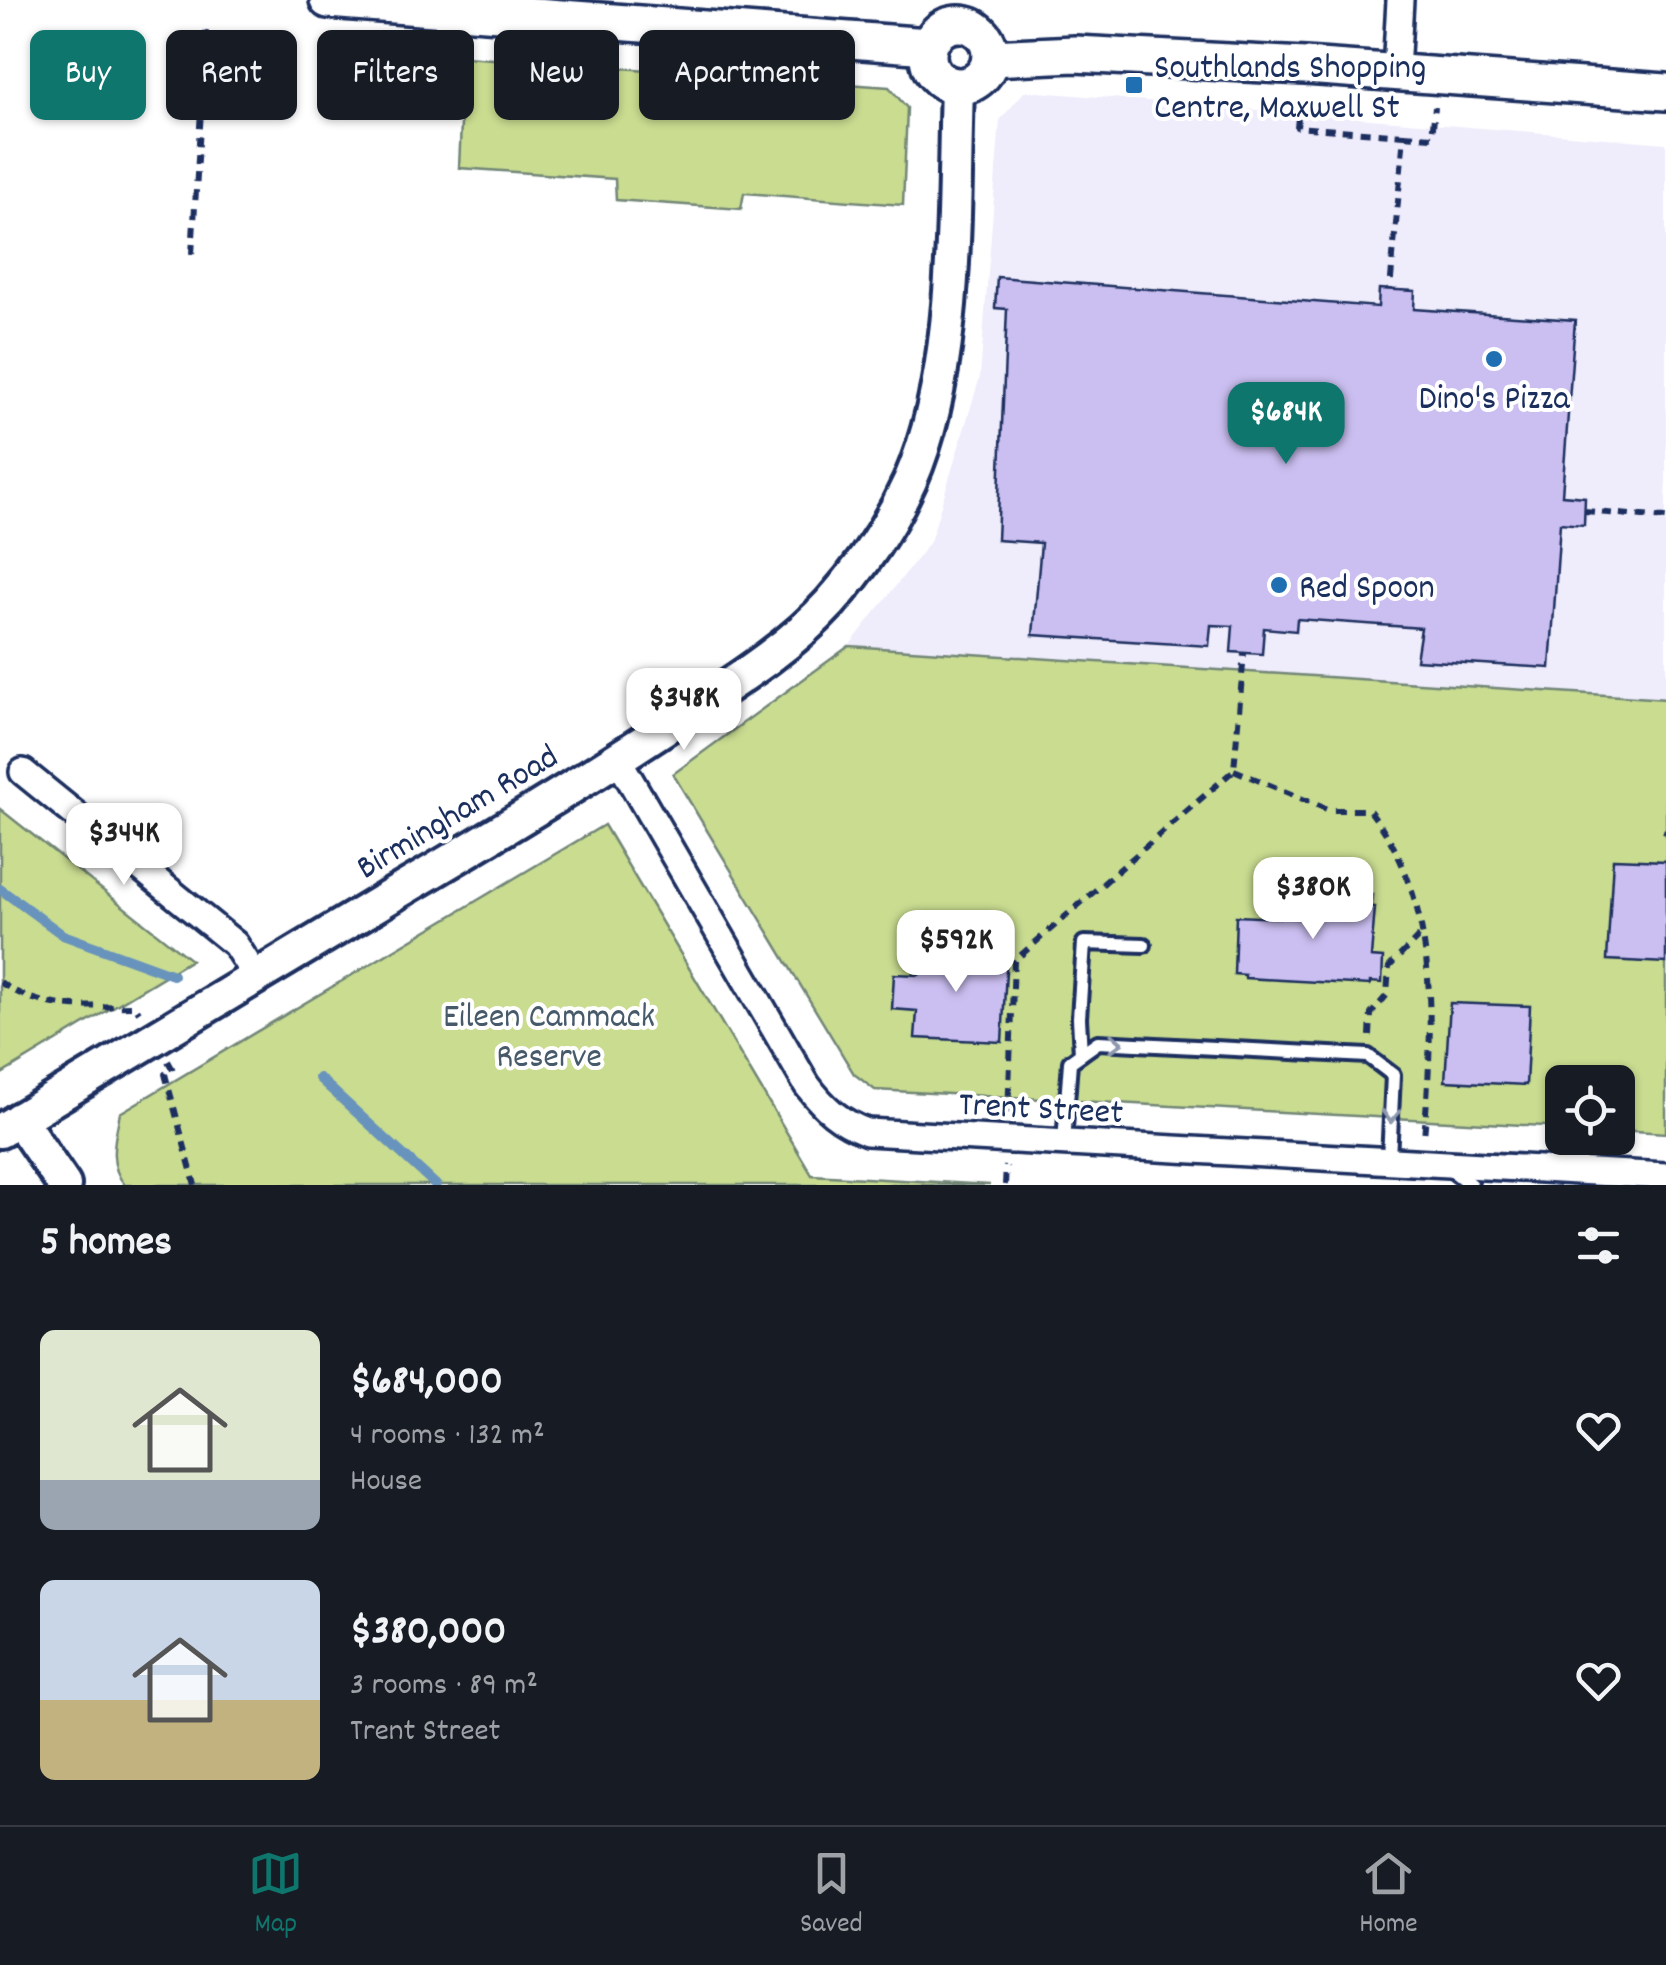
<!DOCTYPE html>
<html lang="en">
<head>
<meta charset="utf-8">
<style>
	:root { --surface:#171b24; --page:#242831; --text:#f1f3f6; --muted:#9ea1a6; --line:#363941; --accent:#0f766e }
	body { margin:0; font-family:Dekko,sans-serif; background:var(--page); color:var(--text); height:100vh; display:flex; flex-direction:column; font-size:38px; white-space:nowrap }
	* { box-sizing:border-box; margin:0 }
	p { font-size:32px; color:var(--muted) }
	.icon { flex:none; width:55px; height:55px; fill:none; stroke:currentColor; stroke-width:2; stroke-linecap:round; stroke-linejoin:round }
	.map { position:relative; height:1185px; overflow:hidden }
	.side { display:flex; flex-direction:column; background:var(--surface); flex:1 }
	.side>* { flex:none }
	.banner { position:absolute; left:30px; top:30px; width:1000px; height:90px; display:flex; gap:20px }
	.buttons { position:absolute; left:1545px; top:1065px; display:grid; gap:20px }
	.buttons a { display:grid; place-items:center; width:90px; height:90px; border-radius:15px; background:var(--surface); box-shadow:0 2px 8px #0004; font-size:50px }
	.price { position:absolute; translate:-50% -85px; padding:0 22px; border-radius:20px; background:#fff; color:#222; font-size:32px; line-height:65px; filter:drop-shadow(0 2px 5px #0008) }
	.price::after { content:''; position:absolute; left:50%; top:60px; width:30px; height:22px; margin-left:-15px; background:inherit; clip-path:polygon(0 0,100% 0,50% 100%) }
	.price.current { background:var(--accent); color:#fff }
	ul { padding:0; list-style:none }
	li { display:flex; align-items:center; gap:30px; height:250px; padding:0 40px }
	li span { display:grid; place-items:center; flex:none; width:280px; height:200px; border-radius:15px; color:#555 }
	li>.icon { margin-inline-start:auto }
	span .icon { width:120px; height:120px; fill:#fffc; stroke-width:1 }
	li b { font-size:42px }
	h2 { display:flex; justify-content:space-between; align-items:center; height:120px; padding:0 40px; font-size:42px }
	.chip { padding:0 35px; border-radius:15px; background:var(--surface); box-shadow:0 2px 8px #0004; font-size:35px; line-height:90px }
	.chip.current { background:var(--accent); color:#fff }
	.tabs { display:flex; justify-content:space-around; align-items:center; height:140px; border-top:2px solid var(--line); background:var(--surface); font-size:28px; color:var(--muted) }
	.tabs a { display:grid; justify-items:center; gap:5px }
	.tabs .current { color:var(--accent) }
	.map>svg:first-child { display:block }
	.built { fill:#efecfb }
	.green { fill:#c9dc90; stroke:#728677; stroke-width:2.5 }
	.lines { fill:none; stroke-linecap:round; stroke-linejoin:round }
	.stream { stroke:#6893bd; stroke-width:10 }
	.building { fill:#cbbff1; stroke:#1b2f5e; stroke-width:2.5 }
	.service-casing { stroke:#1b2f5e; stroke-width:20 }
	.minor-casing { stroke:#1b2f5e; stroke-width:32 }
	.tertiary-casing { stroke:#1b2f5e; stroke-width:40 }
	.secondary-casing { stroke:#1b2f5e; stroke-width:42 }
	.path { stroke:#1b2f5e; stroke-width:6; stroke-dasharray:10 8; stroke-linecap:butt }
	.service { stroke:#fff; stroke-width:12 }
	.minor { stroke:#fff; stroke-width:25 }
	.tertiary { stroke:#fff; stroke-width:32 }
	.secondary { stroke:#fff; stroke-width:35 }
	.oneway { stroke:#8d97ae }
	.poi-dot { fill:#1f6fb2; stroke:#fff; stroke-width:4 }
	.labels { text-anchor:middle; stroke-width:8; stroke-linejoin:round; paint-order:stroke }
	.poi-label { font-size:35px; fill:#1b2f5e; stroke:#fff; text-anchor:start }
	.street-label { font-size:35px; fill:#1b2f5e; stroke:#fff }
	.park-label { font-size:35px; fill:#465a6a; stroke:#fff }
</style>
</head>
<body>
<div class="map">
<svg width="1666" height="1185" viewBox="0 0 1666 1185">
	<rect width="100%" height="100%" fill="#fff"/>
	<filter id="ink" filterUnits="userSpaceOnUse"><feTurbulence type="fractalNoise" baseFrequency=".01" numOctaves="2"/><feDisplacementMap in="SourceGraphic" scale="20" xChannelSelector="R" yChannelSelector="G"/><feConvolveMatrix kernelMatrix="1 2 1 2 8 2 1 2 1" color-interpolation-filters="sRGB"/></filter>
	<g filter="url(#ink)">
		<polygon class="built" points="1025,91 1666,143 1666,698 849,646 930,542 980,377 1000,120"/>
		<g class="green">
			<polygon points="464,57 889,87 907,108 903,205 744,193 741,209 616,200 615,179 459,168"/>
			<polygon points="849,646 1666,699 1666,1133 1618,1130 1618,1082 1562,1082 1562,1127 875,1090 854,1074 673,774"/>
			<polygon points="0,809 191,960 0,1075"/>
			<path d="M604 825 812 1175 990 1185H125C107 1164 115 1138 120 1113Z"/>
		</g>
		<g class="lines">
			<g class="stream">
				<polyline points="0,889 63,935 173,975"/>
				<polyline points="319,1078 436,1185"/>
			</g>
		</g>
		<g class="building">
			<polygon points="997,277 1378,307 1379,289 1415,291 1414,309 1575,320 1562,495 1585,497 1584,525 1560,523 1550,668 1416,660 1421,628 1297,619 1296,631 1264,628 1262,654 1231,652 1233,626 1211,625 1209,646 1033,635 1041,543 997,540 1007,309 995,308"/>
			<polygon points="1613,859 1666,861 1666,963 1607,960"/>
			<polygon points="1337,883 1360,884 1359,894 1372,895 1371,907 1375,907 1371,957 1383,958 1382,983 1370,982 1370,985 1245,978 1245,975 1234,974 1236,916 1311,919 1313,892 1336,893"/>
			<polygon points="921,950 1007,953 1002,1042 915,1038 917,1011 892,1009 894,974 919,975"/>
			<polygon points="1450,1003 1530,1006 1526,1085 1445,1081"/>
		</g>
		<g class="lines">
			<defs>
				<g id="service">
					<polyline points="1081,1054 1079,1018 1084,943 1144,945"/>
					<polyline points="1064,1142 1070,1062 1098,1042 1368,1056 1393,1075 1389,1159"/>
					<polyline points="1449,1168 1471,1185"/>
				</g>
				<g id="minor">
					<polyline points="1396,72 1400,0"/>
					<path d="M618 759 807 1085C824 1108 840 1122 867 1132L1666 1176"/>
					<polyline points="23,772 235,944 256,977"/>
				</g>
				<g id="tertiary">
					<polyline points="19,1119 64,1185"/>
					<path d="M0 1131C132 1051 264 972 396 893 493 836 590 778 684 715 734 682 789 648 830 603 862 567 890 525 910 481 959 370 953 208 957 86"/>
				</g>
				<g id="secondary">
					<polyline points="328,0 928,46"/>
					<circle cx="959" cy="55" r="31"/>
					<polyline points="990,58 1075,54 1305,66 1666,92"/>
				</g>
			</defs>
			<use href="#service" class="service-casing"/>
			<use href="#minor" class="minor-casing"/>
			<use href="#tertiary" class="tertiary-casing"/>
			<use href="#secondary" class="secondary-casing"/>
			<g class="path">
				<polyline points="1300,100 1297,127 1404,135 1390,290"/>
				<polyline points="1404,135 1432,137 1435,107"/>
				<polyline points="192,254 206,31"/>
				<polyline points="1584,511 1666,518"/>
				<path d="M1234 770 1329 810H1369C1441 897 1433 1031 1424 1137"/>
				<polyline points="1663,831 1666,832"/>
				<path d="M0 982C42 1012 85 1006 135 1006L139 1012"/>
				<polyline points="1370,1036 1371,1014 1387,995 1389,967 1423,932"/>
				<polyline points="168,1061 173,1070 165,1074 195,1185"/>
				<polyline points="1008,1114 1014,961 1234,770 1244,653"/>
				<polyline points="1005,1185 1006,1166"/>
			</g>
			<use href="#service" class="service"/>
			<use href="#minor" class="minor"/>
			<use href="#tertiary" class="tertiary"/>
			<use href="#secondary" class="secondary"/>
		</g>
		<defs><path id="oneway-chevron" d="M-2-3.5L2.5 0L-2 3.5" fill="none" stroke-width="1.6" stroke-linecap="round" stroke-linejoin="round" transform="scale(2.5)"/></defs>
		<g class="oneway">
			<use href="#oneway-chevron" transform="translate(1116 1043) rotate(3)"/>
			<use href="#oneway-chevron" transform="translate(1391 1116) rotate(92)"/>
		</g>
	</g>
	<g class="poi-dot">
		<rect x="1124" y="75" width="20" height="20" rx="5"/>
		<circle cx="1494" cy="359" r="10"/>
		<circle cx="1279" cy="585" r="10"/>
	</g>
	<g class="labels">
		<g class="poi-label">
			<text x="1154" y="77">Southlands Shopping<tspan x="1154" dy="40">Centre, Maxwell St</tspan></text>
			<text x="1494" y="408" text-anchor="middle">Dino's Pizza</text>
			<text x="1299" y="597">Red Spoon</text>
		</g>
		<g class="street-label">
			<text transform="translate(456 810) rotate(-31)" y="12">Birmingham Road</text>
			<text transform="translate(1041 1106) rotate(3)" y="12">Trent Street</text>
		</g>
		<g class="park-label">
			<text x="549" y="1026">Eileen Cammack<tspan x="549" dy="40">Reserve</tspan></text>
		</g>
	</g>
</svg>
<div class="buttons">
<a><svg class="icon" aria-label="locate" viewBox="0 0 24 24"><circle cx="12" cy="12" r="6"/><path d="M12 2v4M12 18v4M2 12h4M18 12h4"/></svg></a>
</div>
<b class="price current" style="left:1286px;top:467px">$684K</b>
<b class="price" style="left:684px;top:753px">$348K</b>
<b class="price" style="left:124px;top:888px">$344K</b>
<b class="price" style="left:1313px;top:942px">$380K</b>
<b class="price" style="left:956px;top:995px">$592K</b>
<div class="banner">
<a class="chip current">Buy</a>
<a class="chip">Rent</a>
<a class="chip">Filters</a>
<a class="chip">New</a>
<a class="chip">Apartment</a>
</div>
</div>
<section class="side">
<h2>5 homes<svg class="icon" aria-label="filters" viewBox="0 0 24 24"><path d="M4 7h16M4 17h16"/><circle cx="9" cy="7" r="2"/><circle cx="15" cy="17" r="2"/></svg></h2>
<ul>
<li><span style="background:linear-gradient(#dfe7d0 75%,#9aa5b1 0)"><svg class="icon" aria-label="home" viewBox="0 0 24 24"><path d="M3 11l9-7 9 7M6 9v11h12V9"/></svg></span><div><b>$684,000</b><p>4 rooms · 132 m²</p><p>House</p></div><svg class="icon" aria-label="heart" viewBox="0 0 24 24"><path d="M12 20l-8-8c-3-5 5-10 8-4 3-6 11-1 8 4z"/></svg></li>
<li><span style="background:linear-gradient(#c9d6e8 60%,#c2b280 0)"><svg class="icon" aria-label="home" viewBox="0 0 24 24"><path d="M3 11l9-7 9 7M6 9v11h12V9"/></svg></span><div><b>$380,000</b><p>3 rooms · 89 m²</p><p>Trent Street</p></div><svg class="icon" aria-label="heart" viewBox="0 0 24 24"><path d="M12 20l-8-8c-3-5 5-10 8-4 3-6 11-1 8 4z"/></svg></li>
</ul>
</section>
<nav class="tabs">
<a class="current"><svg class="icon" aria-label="map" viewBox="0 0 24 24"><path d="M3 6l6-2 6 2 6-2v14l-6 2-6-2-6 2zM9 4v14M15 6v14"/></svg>Map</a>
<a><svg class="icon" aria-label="saved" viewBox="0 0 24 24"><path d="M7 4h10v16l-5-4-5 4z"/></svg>Saved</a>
<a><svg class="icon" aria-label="home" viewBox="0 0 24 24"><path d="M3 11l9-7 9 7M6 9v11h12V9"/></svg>Home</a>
</nav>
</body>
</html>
